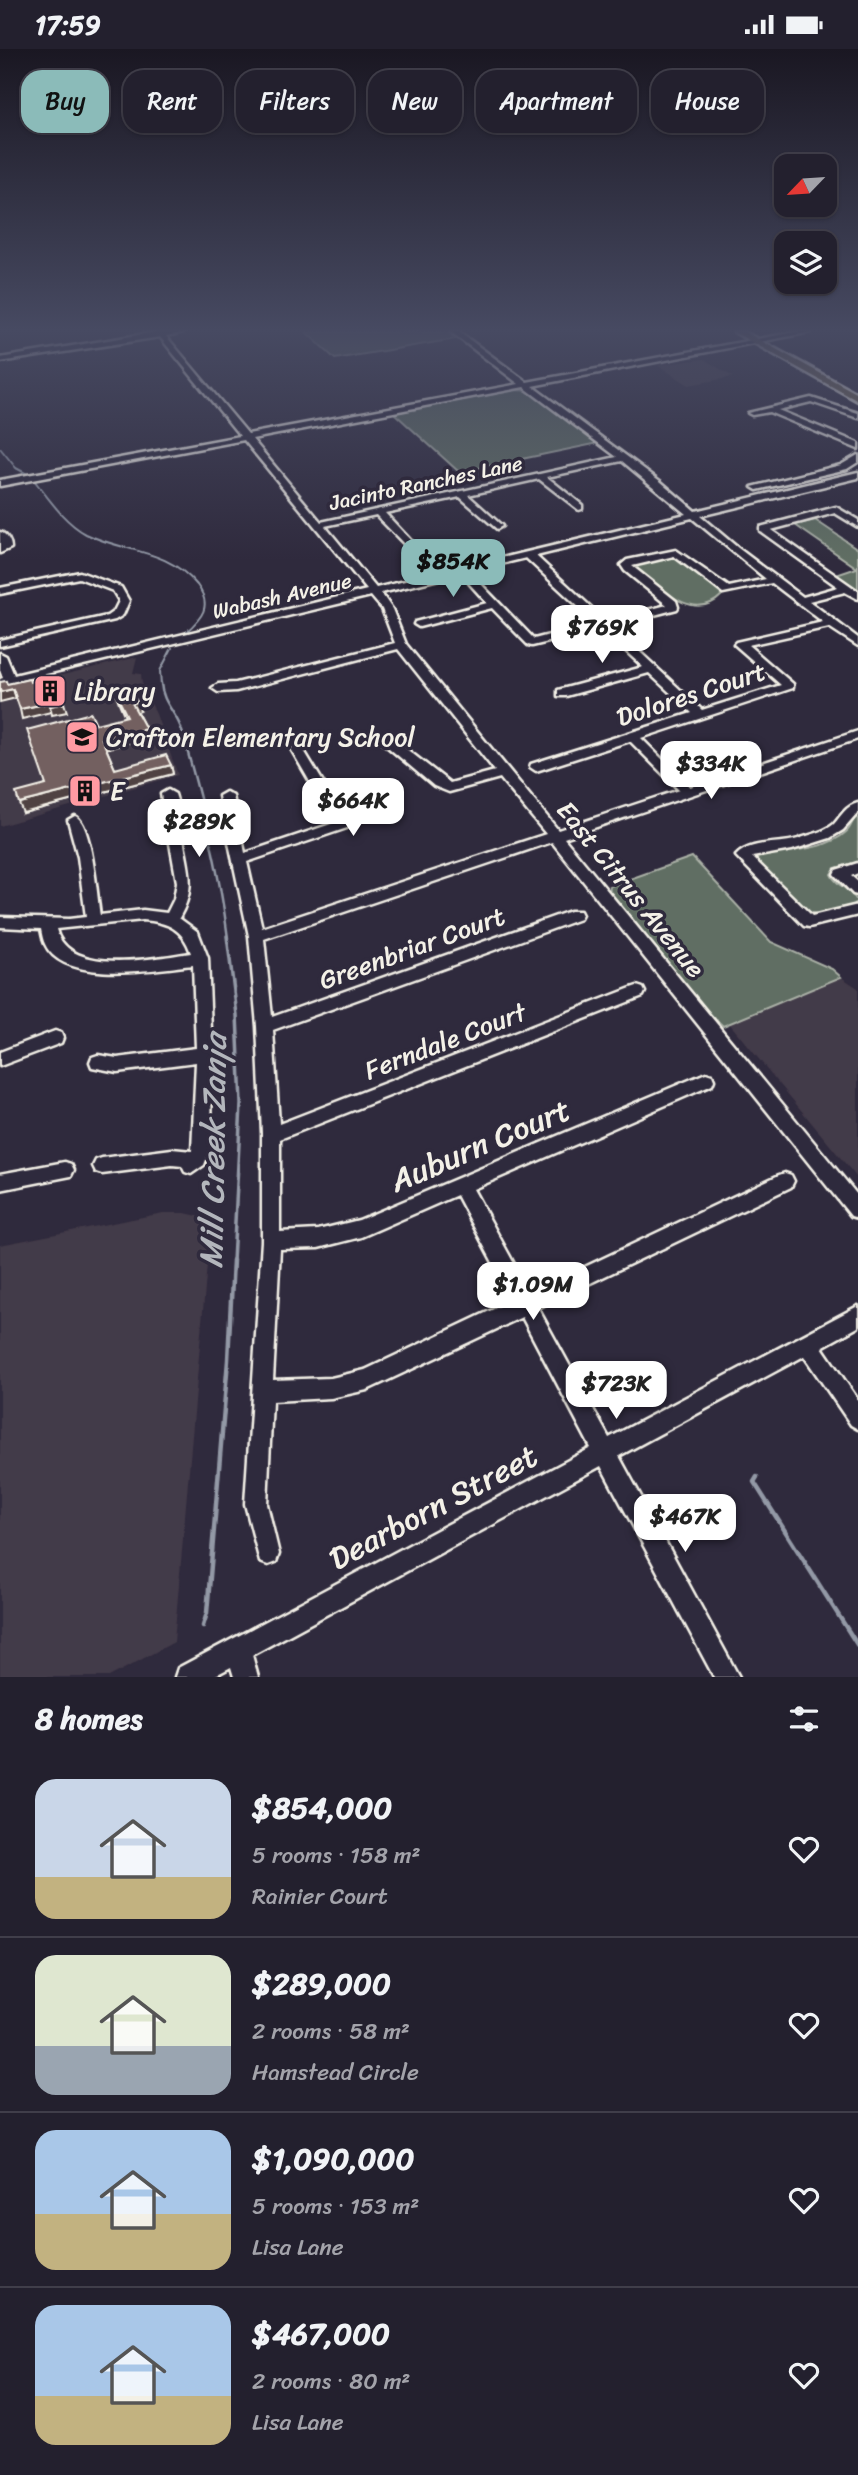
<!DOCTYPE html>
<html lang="en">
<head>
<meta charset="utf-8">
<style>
	:root { --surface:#23202e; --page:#2b2836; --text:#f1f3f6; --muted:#a3a3aa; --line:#403e4a; --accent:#8bbbb9 }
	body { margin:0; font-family:Sriracha,sans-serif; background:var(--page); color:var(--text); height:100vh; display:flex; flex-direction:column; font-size:26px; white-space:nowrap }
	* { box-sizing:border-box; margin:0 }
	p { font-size:23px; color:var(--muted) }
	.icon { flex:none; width:38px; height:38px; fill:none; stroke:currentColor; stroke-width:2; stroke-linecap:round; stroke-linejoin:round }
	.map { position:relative; height:1628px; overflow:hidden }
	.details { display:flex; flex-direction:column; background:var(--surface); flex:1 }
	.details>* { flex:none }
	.guide { position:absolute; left:21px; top:21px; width:817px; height:63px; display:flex; gap:14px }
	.needle { width:46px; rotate:245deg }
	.buttons { position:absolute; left:774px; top:105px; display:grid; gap:14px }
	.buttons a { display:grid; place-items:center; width:63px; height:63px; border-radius:14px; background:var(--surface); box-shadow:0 2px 5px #0004,0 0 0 2px var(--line); font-size:35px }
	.price { position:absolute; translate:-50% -60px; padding:0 16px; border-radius:14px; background:#fff; color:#222; font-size:23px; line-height:46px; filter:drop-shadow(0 2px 4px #0008) }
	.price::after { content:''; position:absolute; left:50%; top:42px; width:21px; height:16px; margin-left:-10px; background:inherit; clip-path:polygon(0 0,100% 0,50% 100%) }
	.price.current { background:var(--accent); color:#111 }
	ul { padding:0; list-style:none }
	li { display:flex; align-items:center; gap:21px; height:175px; padding:0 35px }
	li+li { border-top:2px solid var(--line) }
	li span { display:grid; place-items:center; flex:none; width:196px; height:140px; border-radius:21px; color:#555 }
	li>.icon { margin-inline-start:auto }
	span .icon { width:84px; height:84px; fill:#fffc; stroke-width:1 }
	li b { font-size:30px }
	h2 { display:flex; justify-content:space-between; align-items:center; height:84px; padding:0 35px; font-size:30px }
	.pill { padding:0 24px; border-radius:21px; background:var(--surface); box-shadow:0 2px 5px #0004,0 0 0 2px var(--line); font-size:24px; line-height:63px }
	.pill.current { background:var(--accent); color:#111 }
	.status { display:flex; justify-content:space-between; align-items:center; height:49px; padding:0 35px; background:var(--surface); direction:ltr }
	.status svg { height:19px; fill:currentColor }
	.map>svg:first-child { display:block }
	.built { fill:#433a48 }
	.green { fill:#606e64; stroke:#aab0a6; stroke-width:2 }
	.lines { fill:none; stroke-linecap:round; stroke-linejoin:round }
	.stream-far3 { stroke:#9399a6; stroke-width:2 }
	.stream-far2 { stroke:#9399a6; stroke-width:2.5 }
	.stream-far1 { stroke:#9399a6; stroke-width:3.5 }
	.stream { stroke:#9399a6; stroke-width:4.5 }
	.minor-casing { stroke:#f4f1e8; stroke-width:5 }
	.major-casing { stroke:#f4f1e8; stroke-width:5 }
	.minor { fill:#2f2a3d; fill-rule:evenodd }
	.major { fill:#766a54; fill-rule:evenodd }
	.wall { fill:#635353; stroke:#f4f1e8; stroke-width:2 }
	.shaded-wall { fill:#504343; stroke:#f4f1e8; stroke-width:2 }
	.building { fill:#736060; stroke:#f4f1e8; stroke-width:2 }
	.labels { text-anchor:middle; stroke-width:7; stroke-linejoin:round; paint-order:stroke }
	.far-street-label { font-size:21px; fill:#f4f1e8; stroke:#2f2a3d }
	.poi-label { font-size:26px; fill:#f4f1e8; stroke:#2f2a3d; text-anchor:start }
	.street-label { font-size:26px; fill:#f4f1e8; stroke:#2f2a3d }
	.near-street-label { font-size:32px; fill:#f4f1e8; stroke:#2f2a3d }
	.near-water-label { font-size:33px; font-style:italic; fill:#b3b6bc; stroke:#2f2a3d }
</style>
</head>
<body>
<div class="status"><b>17:59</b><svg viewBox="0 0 49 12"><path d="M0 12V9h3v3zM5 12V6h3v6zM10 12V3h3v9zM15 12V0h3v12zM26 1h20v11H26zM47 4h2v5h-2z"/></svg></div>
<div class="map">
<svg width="858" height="1628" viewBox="0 0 858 1628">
	<rect width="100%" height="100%" fill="#2f2a3d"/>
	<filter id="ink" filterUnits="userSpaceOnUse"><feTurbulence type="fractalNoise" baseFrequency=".0143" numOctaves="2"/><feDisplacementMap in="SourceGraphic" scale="14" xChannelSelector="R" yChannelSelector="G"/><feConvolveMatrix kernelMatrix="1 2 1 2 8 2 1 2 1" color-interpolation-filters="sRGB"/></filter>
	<g filter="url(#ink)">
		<g class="built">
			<polygon points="704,310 733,328 689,336 657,316"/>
			<polygon points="137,608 133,624 141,625 142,634 156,665 178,726 0,777 0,641"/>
			<polygon points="841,928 858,939 858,1130 729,974"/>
			<polygon points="163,1164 185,1164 211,1170 174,1593 109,1628 0,1628 0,1196"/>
		</g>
		<g class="green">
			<polygon points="306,283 447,283 456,290 335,310"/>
			<polygon points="515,341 530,342 599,394 459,423 394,364"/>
			<polygon points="815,471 858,500 858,541 836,526 857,519 795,476"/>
			<path d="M669 508 678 509 722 546C694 575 659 538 637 520L638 516Z"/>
			<path d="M858 765V813L835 819 831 825C836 837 851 840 857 852L854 856 817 865 806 862 754 811 756 807C783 801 824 803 846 783 852 778 852 770 858 765Z"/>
			<polygon points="692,808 771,893 832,920 841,928 723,977 708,963 609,842 610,837"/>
		</g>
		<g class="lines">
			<g class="stream-far3">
				<polyline points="0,399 16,419 29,426"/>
				<path d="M34 431C49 450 64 473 86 485 125 504 167 499 197 536 213 557 202 569 185 584"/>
				<polyline points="161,636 160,622 172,599"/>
			</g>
			<path class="stream-far2" d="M161 634C162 654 177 664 182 682 201 751 219 818 228 889"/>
			<polyline class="stream-far1" points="227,887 237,966 241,1055 233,1213"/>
			<g class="stream">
				<polyline points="757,1428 754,1433 858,1597"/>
				<polyline points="203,1577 207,1564 228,1311 233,1211"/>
			</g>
			<defs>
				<g id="minor">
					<path d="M156 283H184L166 287 248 385 519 335 451 283H459L527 333 795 283H811L532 337 660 432 695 462 858 423V429L700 467 738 499 803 548 838 538 760 482V478L836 458 858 471V478L835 464 771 481 858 542V550L845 543 809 552 858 589V597L829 578 748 596 793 635V639L641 689 690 738 858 682V690L564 789 858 1147V1169L851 1167 552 793 264 890 272 968 570 862H580L582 866 580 870 273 981 279 1075 631 939 637 937 643 939 645 943 643 947 280 1090V1183L318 1181 359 1171 706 1024 712 1026 714 1031 712 1036 473 1140 530 1244 779 1126 785 1124 791 1126 794 1132 791 1138 538 1259 609 1389 858 1257V1278L822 1298 858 1351V1380L851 1376 804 1307 619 1407 739 1628H714L601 1417 252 1606 258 1628H234L231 1618 212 1628H175L178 1619 591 1399 522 1268 367 1341 331 1349 272 1352 267 1455 279 1505 276 1513 268 1516 260 1513 245 1455 262 1192V1084L257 977 249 887 219 747 226 743 233 747 245 804 334 774 291 700 297 696 303 700 349 776 347 779 247 813 262 879 546 785 500 729 449 743 434 737 383 694 381 691 383 688H391L450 734 495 722 398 600 236 642 218 643 212 639 218 635 236 634 395 594 382 560 371 547 0 636V630L3 629 0 621V604L6 607 14 626 367 541 244 391 0 437V431L240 387 160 288 0 313V309ZM524 338 617 408 321 473 252 390ZM622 412 686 465 376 539 325 477 376 466 408 499H414V495L385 464 460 448 497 480 502 477 500 475 468 446 539 430 579 461 582 460V456L547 428ZM692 469 766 530 729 538 676 501 627 511 621 516 625 522 667 556 606 572 536 507ZM674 507 723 544 772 534 823 573 736 593 734 595 781 636 702 661 612 577 677 560 678 558 676 552 632 517ZM526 509 596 574 534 590 478 532 474 531 469 534 487 554 415 573 414 575 419 578 492 559 528 596 532 597 602 580 643 618 558 641V647H566L649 624 692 664 531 715 530 718 536 722 630 692 679 741 558 781 406 595 392 560 381 544ZM457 1146 513 1251 365 1321 331 1329 273 1331 280 1200 318 1199 361 1188Z"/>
					<polygon points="811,349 858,364 858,369 811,353 778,361 858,394 858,400 769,363 752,366 748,364"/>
					<polygon points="858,406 858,413 847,420 757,441 752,438 841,416"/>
					<path d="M0 483C7 485 11 493 11 499L0 504Z"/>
					<polygon points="80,523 121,538 129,552 123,566 115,571 0,597 0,591 107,567 114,562 119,552 113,542 79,529 0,545 0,539"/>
					<path d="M168 741 175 745C180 759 180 774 183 789 188 821 197 838 179 869L198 883 208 909 212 1005 211 1097 204 1116 191 1125 185 1123 182 1117 172 1116 102 1125 96 1123 93 1117 96 1111 102 1109 172 1100 192 1102 196 1013 117 1023 92 1018 90 1013 92 1008 98 1006 117 1009 196 999 193 916C157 920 64 937 45 895 43 891 42 885 41 880L0 878V868L69 870 86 868 78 808 68 771 75 767C92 773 97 847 100 866L143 861 167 864 174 850 177 833 161 745ZM143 871C168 873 183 880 191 904 154 909 68 928 56 880Z"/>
					<path d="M858 754V764L843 781 830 789 792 801 752 808 812 867 858 856V866L809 878 804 877 736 807C750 791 780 796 798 790 809 786 825 783 834 775 842 766 846 757 858 754Z"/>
					<polygon points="858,814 858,824 851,827 858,833 858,846 853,845 834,825 836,821"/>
					<polygon points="55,982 61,984 63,989 61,994 0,1017 0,1003"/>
					<polygon points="65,1113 71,1115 74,1121 71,1127 0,1141 0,1125"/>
				</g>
				<polygon id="major" points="734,283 745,283 858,345 858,352"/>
			</defs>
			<use href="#minor" class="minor-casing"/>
			<use href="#major" class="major-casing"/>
			<use href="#minor" class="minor"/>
			<use href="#major" class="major"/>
		</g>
		<polygon class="wall" points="116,645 140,662 137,663 146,680 148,689 106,699 115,720 171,716 173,725 23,764 45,736 125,668 119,654"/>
		<g class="shaded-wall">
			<polygon points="13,640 16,649 0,653 0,643"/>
			<polygon points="138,653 140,662 135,664 132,654"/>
			<polygon points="49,654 51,663 22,670 20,660"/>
			<polygon points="64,654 67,663 52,666 50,657"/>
			<polygon points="146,680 148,689 105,700 102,690"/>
			<polygon points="171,716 173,725 23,764 19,754"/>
		</g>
		<g class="building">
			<polygon points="54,627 64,654 50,657 49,654 20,660 13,640 0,643 0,633 6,632 7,635 29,630 30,633"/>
			<polygon points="132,641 138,653 132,654 146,680 102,690 115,720 166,706 171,716 19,754 16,744 46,736 27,681 91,664 96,675 127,667 116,645"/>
		</g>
	</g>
	<linearGradient id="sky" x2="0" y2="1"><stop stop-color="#1a1722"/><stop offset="0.55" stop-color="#474a62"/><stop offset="1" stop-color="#474a62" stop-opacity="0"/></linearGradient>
	<rect width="858" height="511" fill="url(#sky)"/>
	<defs>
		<symbol id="building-square" viewBox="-11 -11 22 22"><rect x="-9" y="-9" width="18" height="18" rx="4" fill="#ff9aa2" stroke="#2f2a3d"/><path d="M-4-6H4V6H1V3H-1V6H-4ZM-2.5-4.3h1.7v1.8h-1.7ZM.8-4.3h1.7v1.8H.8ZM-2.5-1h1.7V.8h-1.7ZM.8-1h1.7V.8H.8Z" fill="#111"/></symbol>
		<symbol id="school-square" viewBox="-11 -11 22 22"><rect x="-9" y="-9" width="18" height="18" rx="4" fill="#ff9aa2" stroke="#2f2a3d"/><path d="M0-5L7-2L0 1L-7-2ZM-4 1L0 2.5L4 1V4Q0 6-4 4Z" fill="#111"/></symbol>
	</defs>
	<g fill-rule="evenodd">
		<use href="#building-square" x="31" y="623" width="38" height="38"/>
		<use href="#school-square" x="63" y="669" width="38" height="38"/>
		<use href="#building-square" x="66" y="723" width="38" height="38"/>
	</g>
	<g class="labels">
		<g class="far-street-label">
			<text transform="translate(426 434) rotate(-12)" y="7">Jacinto Ranches Lane</text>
			<text transform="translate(282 547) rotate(-13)" y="7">Wabash Avenue</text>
		</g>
		<g class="poi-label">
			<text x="74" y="651">Library</text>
			<text x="106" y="697">Crafton Elementary School</text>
			<text x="110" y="751">E</text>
		</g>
		<g class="street-label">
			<text transform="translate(691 645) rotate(-18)" y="9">Dolores Court</text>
			<text transform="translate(631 840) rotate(51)" y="9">East Citrus Avenue</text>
			<text transform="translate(412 899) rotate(-20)" y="9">Greenbriar Court</text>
			<text transform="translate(445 992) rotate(-21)" y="9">Ferndale Court</text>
		</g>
		<g class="near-street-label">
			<text transform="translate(480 1096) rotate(-23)" y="11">Auburn Court</text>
			<text transform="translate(433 1458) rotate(-28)" y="11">Dearborn Street</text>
		</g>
		<g class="near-water-label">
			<text transform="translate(212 1102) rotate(-89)" y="12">Mill Creek Zanja</text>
		</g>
	</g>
</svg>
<div class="buttons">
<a><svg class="needle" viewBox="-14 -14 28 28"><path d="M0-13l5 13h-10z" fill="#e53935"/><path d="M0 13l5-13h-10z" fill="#a3a3aa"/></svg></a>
<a><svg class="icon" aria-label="layers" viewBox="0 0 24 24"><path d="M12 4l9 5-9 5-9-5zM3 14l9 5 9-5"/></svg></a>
</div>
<b class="price current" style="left:453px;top:550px">$854K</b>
<b class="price" style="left:602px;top:616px">$769K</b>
<b class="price" style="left:711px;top:752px">$334K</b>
<b class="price" style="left:353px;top:789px">$664K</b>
<b class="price" style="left:199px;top:810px">$289K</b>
<b class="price" style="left:533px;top:1273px">$1.09M</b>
<b class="price" style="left:616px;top:1372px">$723K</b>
<b class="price" style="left:685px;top:1505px">$467K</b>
<div class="guide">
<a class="pill current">Buy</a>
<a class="pill">Rent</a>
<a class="pill">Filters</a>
<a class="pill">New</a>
<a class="pill">Apartment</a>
<a class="pill">House</a>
</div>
</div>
<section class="details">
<h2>8 homes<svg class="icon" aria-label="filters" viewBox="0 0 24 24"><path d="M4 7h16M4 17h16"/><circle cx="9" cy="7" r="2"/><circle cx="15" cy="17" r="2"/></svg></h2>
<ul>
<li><span style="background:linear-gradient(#c9d6e8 70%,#c2b280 0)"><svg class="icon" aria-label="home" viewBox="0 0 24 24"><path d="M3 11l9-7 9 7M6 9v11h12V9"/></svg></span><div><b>$854,000</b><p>5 rooms · 158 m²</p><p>Rainier Court</p></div><svg class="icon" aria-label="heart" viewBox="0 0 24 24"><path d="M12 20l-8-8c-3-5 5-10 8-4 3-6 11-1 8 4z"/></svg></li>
<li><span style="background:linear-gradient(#dfe7d0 65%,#9aa5b1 0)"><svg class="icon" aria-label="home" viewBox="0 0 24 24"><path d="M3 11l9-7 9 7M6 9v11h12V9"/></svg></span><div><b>$289,000</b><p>2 rooms · 58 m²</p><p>Hamstead Circle</p></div><svg class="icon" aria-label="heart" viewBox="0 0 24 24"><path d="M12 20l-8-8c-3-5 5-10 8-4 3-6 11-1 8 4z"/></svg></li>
<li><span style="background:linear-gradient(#a9c7e8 60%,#c2b280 0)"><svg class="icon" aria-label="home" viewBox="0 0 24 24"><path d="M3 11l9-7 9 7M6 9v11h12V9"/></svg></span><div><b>$1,090,000</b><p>5 rooms · 153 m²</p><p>Lisa Lane</p></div><svg class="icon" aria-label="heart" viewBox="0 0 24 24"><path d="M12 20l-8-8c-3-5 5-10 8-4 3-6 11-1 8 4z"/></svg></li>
<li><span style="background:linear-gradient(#a9c7e8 65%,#c2b280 0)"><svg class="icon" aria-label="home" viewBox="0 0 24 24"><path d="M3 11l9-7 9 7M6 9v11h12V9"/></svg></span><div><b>$467,000</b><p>2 rooms · 80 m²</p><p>Lisa Lane</p></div><svg class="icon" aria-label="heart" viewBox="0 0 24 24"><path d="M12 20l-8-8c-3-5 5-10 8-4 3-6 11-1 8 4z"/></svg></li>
</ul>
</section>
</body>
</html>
